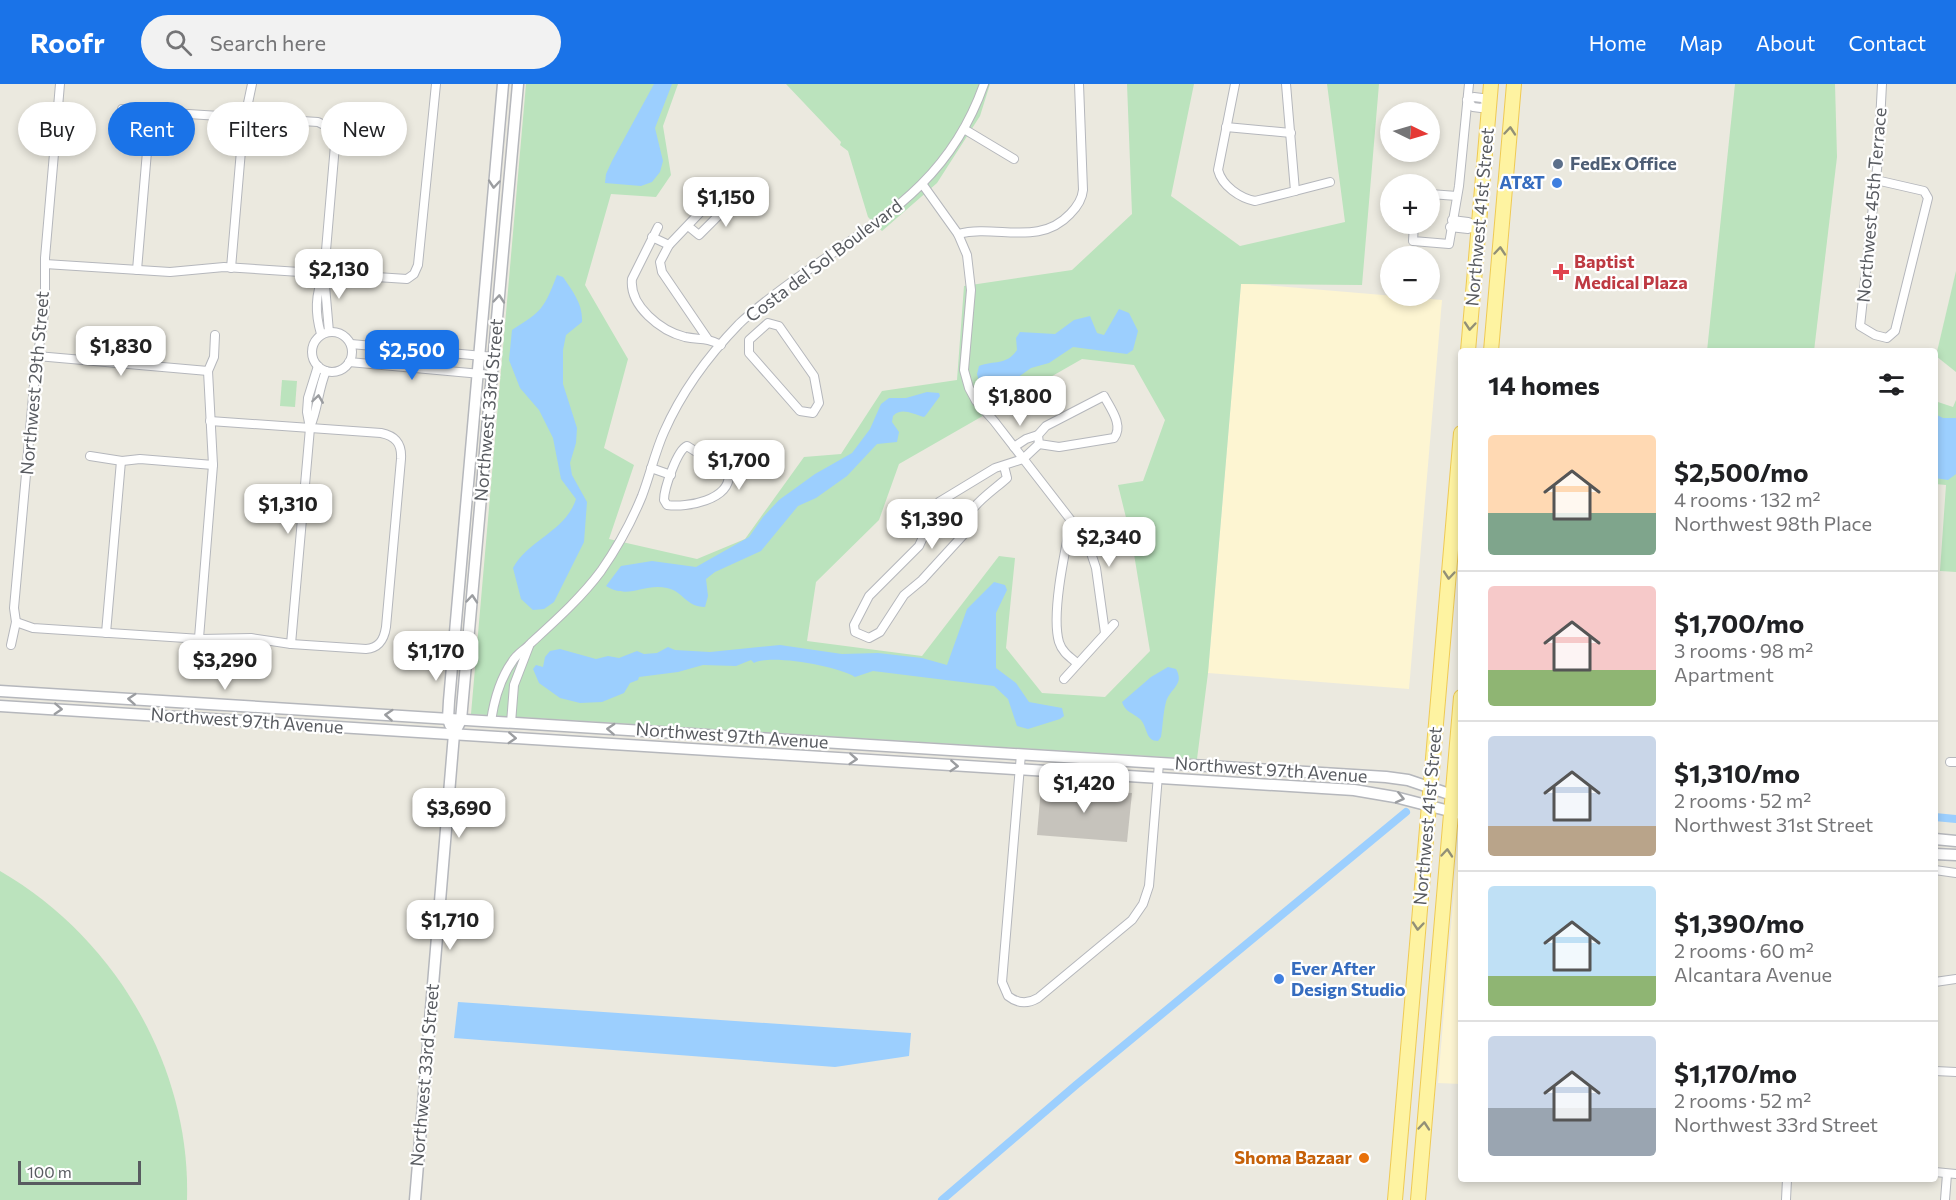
<!DOCTYPE html>
<html lang="en">
<head>
<meta charset="utf-8">
<style>
	:root { --surface:#fff; --page:#f2f2f2; --text:#202124; --muted:#757577; --line:#e0e0e0; --accent:#1a73e8 }
	body { margin:0; font-family:Commissioner,sans-serif; background:var(--page); color:var(--text); height:100vh; display:flex; flex-direction:column; font-size:22px; white-space:nowrap }
	* { box-sizing:border-box; margin:0 }
	p { font-size:20px; color:var(--muted) }
	.icon { flex:none; width:33px; height:33px; fill:none; stroke:currentColor; stroke-width:2; stroke-linecap:round; stroke-linejoin:round }
	.map { position:relative; flex:1; overflow:hidden }
	.side { position:absolute; left:1458px; top:264px; width:480px; height:834px; display:flex; flex-direction:column; background:var(--surface); border-radius:6px; box-shadow:0 3px 9px #0003 }
	.side>* { flex:none }
	.top-card { position:absolute; left:18px; top:18px; width:570px; height:54px; display:flex; gap:12px }
	.needle { width:39px; rotate:95deg }
	.fabs { position:absolute; left:1380px; top:18px; display:grid; gap:12px }
	.fabs a { display:grid; place-items:center; width:60px; height:60px; border-radius:50%; background:var(--surface); box-shadow:0 3px 9px #0003; font-size:30px }
	.scale { position:absolute; left:18px; bottom:15px; width:123px; box-sizing:border-box; padding-left:6px; border:3px solid #585b60; border-top:0; font-size:16px; line-height:21px; white-space:nowrap; color:#585b60; -webkit-text-stroke:4px #fff; paint-order:stroke }
	.price { position:absolute; translate:-50% -51px; padding:0 14px; border-radius:12px; background:#fff; color:#222; font-size:20px; line-height:39px; filter:drop-shadow(0 2px 3px #0008) }
	.price::after { content:''; position:absolute; left:50%; top:36px; width:18px; height:14px; margin-left:-9px; background:inherit; clip-path:polygon(0 0,100% 0,50% 100%) }
	.price.active { background:var(--accent); color:#fff }
	ul { padding:0; list-style:none }
	li { display:flex; align-items:center; gap:18px; height:150px; padding:0 30px }
	li+li { border-top:2px solid var(--line) }
	li span { display:grid; place-items:center; flex:none; width:168px; height:120px; border-radius:6px; color:#555 }
	li>.icon { margin-inline-start:auto }
	span .icon { width:72px; height:72px; fill:#fffc; stroke-width:1 }
	li b { font-size:26px }
	h2 { display:flex; justify-content:space-between; align-items:center; height:72px; padding:0 30px; font-size:26px }
	.chip { padding:0 21px; border-radius:27px; background:var(--surface); box-shadow:0 3px 9px #0003; font-size:21px; line-height:54px }
	.chip.active { background:var(--accent); color:#fff }
	header { display:flex; align-items:center; gap:36px; box-sizing:border-box; height:84px; padding:0 30px; background:var(--accent); color:#fff }
	header strong { font-size:28px }
	nav { display:flex; gap:33px; margin-inline-start:auto; font-size:21px }
	.search { width:420px; height:54px; background:var(--page); display:flex; align-items:center; gap:15px; box-sizing:border-box; padding:0 21px; border-radius:33px; color:var(--muted); font-size:22px }
	.map>svg:first-child { display:block }
	.commercial { fill:#fdf5d2 }
	.green { fill:#bbe3bd; fill-rule:evenodd }
	.water { fill:#9ccffe }
	.lines { fill:none; stroke-linecap:round; stroke-linejoin:round }
	.canal { stroke:#9ccffe; stroke-width:8 }
	.building { fill:#c6c3bc }
	.minor-casing { stroke:#b5b7bc; stroke-width:10 }
	.tertiary-casing { stroke:#b5b7bc; stroke-width:13 }
	.primary-casing { stroke:#efca54; stroke-width:16 }
	.minor { stroke:#fff; stroke-width:8 }
	.tertiary { stroke:#fff; stroke-width:10 }
	.primary { stroke:#fef3a1; stroke-width:14 }
	.oneway { stroke:#929077 }
	.oneway2 { stroke:#9b9da0 }
	.service-dot { fill:#5c6f8a; stroke:#fff; stroke-width:2 }
	.shop-dot { fill:#3f7fe0; stroke:#fff; stroke-width:2 }
	.health-dot { fill:#e0444e; stroke:#fff; stroke-width:2 }
	.food-dot { fill:#e8710a; stroke:#fff; stroke-width:2 }
	.labels { text-anchor:middle; stroke-width:4.5; stroke-linejoin:round; paint-order:stroke }
	.service-label { font-size:18px; font-weight:bold; fill:#4e5e75; stroke:#fff; text-anchor:start }
	.shop-label { font-size:18px; font-weight:bold; fill:#366cbe; stroke:#fff; text-anchor:end }
	.street-label { font-size:18px; fill:#585b60; stroke:#fff }
	.health-label { font-size:18px; font-weight:bold; fill:#be3a42; stroke:#fff; text-anchor:start }
	.food-label { font-size:18px; font-weight:bold; fill:#c56008; stroke:#fff; text-anchor:end }
</style>
</head>
<body>
<header>
<strong>Roofr</strong>
<div class="search"><svg class="icon" aria-label="search" viewBox="0 0 24 24"><circle cx="10" cy="10" r="6"/><path d="M15 15l6 6"/></svg>Search here</div>
<nav><a>Home</a><a>Map</a><a>About</a><a>Contact</a></nav>
</header>
<div class="map">
<svg width="1956" height="1116" viewBox="0 0 1956 1116">
	<rect width="100%" height="100%" fill="#ebe9df"/>
	<g class="commercial">
		<polygon points="1241,199 1442,216 1409,605 1208,589"/>
		<polygon points="1461,744 1461,1000 1438,999 1458,758"/>
	</g>
	<g class="green">
		<path d="M526 0H678L663 42 671 91 656 113 611 110 585 201 628 275 604 364 634 381 609 455 697 475 745 455 804 373 841 370 882 307 957 296 964 202 1072 186 1132 130 1127 0H1194L1171 112 1240 162 1345 138 1327 0H1379L1362 201 1241 200 1208 589 1197 675 471 630ZM1082 275 1134 281 1165 336 1143 397 1118 401 1132 458 1150 567 1105 613 1042 609 1006 564 1015 474 999 472 922 572 807 557 816 498 879 436 899 380Z"/>
		<polygon points="786,0 990,0 980,32 937,99 882,147 868,133 848,67 840,61 841,58"/>
		<polygon points="1735,0 1835,0 1837,73 1814,267 1707,267"/>
		<polygon points="1956,187 1956,288 1936,272"/>
		<polygon points="282,296 297,297 295,323 280,322"/>
		<polygon points="1956,316 1956,488 1940,487 1946,401 1935,400 1935,317 1953,323"/>
		<path d="M0 787C115 853 191 983 187 1116H0Z"/>
	</g>
	<g class="water">
		<polygon points="654,0 672,0 655,44 663,77 660,88 652,98 641,102 605,99 606,90 612,77"/>
		<path d="M557 191 563 193C573 208 583 220 582 238L566 251 563 266V300L577 344 576 359 570 379 572 391 587 418 584 458 554 518 544 525 533 526 521 515 513 484C528 456 566 447 576 415L561 395 553 354 539 326 520 304 509 276 512 246C542 227 544 225 557 191Z"/>
		<path d="M1119 225 1129 229 1138 247 1133 266 1127 270 1073 263 1049 279 1031 284 1010 299 988 301 979 297 977 290 979 282C994 276 1006 282 1017 266L1016 254 1020 248 1055 250 1074 236 1090 232 1097 249 1104 251Z"/>
		<path d="M927 308 939 309 940 312 926 331 924 333C912 330 902 323 893 332L892 338 899 348 897 358 877 360 847 392 816 414 798 422 761 467 715 488 706 495 708 512 705 523C686 523 683 507 667 504 643 499 629 516 606 502L621 482 652 477 696 483 749 453 763 433 779 416 815 390 852 369 870 345 881 320 889 314H906Z"/>
		<polygon points="1935,330 1943,334 1956,334 1956,390 1948,396 1935,394"/>
		<path d="M994 498 1005 501 1007 506 996 529V584L1016 599 1029 618 1062 624 1064 632 1060 635 1028 645 1017 642 1008 615 994 602 873 587 855 593C837 582 770 570 754 579L751 576 736 582 703 581 678 588 639 593 638 596 630 599 624 609 602 618 580 619 560 614 539 599 533 585 536 581 543 583 545 573 550 567 560 565 596 575 608 572 619 574 637 567 644 570 657 569 668 563 675 566 710 568 780 561 842 570 878 569 922 574 947 581 967 525Z"/>
		<path d="M1168 583 1176 585C1185 601 1170 604 1166 618 1163 629 1163 641 1161 653L1158 657C1145 657 1148 643 1140 635 1133 629 1125 628 1122 618L1151 593Z"/>
		<polygon points="458,918 911,949 909,972 835,983 454,954"/>
	</g>
	<g class="lines">
		<g class="canal">
			<polyline points="1935,733 1956,735"/>
			<polyline points="942,1116 1076,1001 1406,728"/>
		</g>
	</g>
	<polygon class="building" points="1041,703 1132,709 1127,758 1037,751"/>
	<g class="lines">
		<defs>
			<g id="minor">
				<path d="M1235 0 1218 86C1222 102 1240 114 1255 117L1295 107 1286 0"/>
				<polygon points="1474,13 1482,14 1490,20 1481,24 1473,23 1467,16"/>
				<polyline points="122,25 139,27 151,32 172,29 318,38 330,44"/>
				<polyline points="1226,43 1291,49"/>
				<polyline points="330,44 344,35 368,36"/>
				<polyline points="964,45 1014,75"/>
				<polyline points="1876,96 1924,107 1928,114 1895,247 1887,254 1875,251 1860,242 1878,76 1882,0"/>
				<polyline points="923,101 958,150 967,171 971,206 964,286 969,304 976,317 994,337 1087,457 1096,484 1105,549"/>
				<polyline points="1295,107 1330,98"/>
				<polyline points="1430,110 1457,112"/>
				<polyline points="1452,136 1468,138 1478,142"/>
				<polyline points="1414,140 1413,157 1449,160 1459,102 1469,0"/>
				<polyline points="688,142 699,151 725,125 724,115 718,113 711,117 669,161 660,178 662,188 707,254"/>
				<path d="M658 143 632 195C629 222 661 247 685 253 700 256 706 253 721 261"/>
				<polyline points="1450,143 1468,145 1479,142"/>
				<path d="M958 150C997 140 1039 163 1070 130 1077 123 1082 116 1083 106L1079 0"/>
				<polyline points="652,153 669,161"/>
				<polyline points="45,180 170,188 224,183 407,195 414,190 418,181 436,0"/>
				<polyline points="231,184 243,43 252,0"/>
				<polyline points="137,186 150,32"/>
				<polygon points="768,239 779,242 814,292 819,319 813,329 800,327 749,269 749,256"/>
				<circle cx="332" cy="268" r="20"/>
				<polyline points="329,248 324,190 335,61 334,50 330,44"/>
				<path d="M321 250C315 229 315 211 324 190"/>
				<polyline points="351,260 494,273"/>
				<polyline points="37,272 208,287"/>
				<polyline points="349,278 492,291"/>
				<path d="M1104 312C1110 324 1124 341 1114 354L1059 363 1039 360 1038 351 1046 342Z"/>
				<path d="M310 343C318 325 318 306 326 287"/>
				<path d="M687 362 725 386 729 390C730 416 687 424 667 421L664 416C664 405 677 366 687 362Z"/>
				<polyline points="1014,363 1026,355 1038,351"/>
				<polyline points="90,372 122,377 140,375 213,381"/>
				<path d="M1004 382 1007 394C992 408 961 426 965 449L922 496 904 511 880 548 869 554 855 548 854 541 869 512 919 462 939 418 995 384 1023 375 1039 360"/>
				<polyline points="651,384 671,391"/>
				<path d="M1071 438C1065 467 1051 530 1059 558 1062 568 1070 573 1077 579"/>
				<path d="M16 538 33 544 201 555 251 554 291 560 366 565C379 564 384 556 386 543L401 375C402 360 396 352 381 349L210 337"/>
				<polyline points="106,549 121,377"/>
				<polyline points="199,554 213,381 208,287 214,273 215,251"/>
				<polyline points="291,560 310,344 307,328 308,314 318,282"/>
				<polyline points="11,561 16,538 14,524 35,290 45,223 45,174 60,0"/>
				<polyline points="1064,595 1114,540"/>
				<path d="M491 637C494 617 500 595 512 578 517 569 525 566 531 559 555 537 581 514 601 487 617 464 631 439 642 412 650 391 655 368 664 348 682 307 708 272 739 240 761 219 786 202 811 184 888 131 951 94 984 0"/>
				<polyline points="511,639 514,601 529,562"/>
				<path d="M1021 670 1002 898 1008 912C1018 920 1028 920 1038 914L1132 836 1143 820 1149 802 1159 679"/>
				<polyline points="1950,678 1956,678"/>
				<polyline points="1935,786 1956,789"/>
				<polyline points="1935,898 1956,895"/>
				<polyline points="1935,987 1956,988"/>
				<polyline points="1935,1088 1956,1090"/>
				<polyline points="1786,1116 1787,1095"/>
				<polyline points="1945,1116 1947,1090"/>
			</g>
			<g id="tertiary">
				<polyline points="0,607 1386,693 1408,696 1461,714"/>
				<polyline points="0,622 1354,706 1395,713 1461,730"/>
				<polyline points="450,641 448,635 449,617 503,0"/>
				<polyline points="1935,755 1956,757"/>
				<polyline points="1935,770 1956,771"/>
				<polyline points="415,1116 454,650 461,636 518,0"/>
			</g>
			<g id="primary">
				<polyline points="1468,267 1491,0"/>
				<polyline points="1491,267 1514,0"/>
				<polyline points="1395,1116 1461,349"/>
				<polyline points="1418,1116 1461,613"/>
			</g>
		</defs>
		<use href="#minor" class="minor-casing"/>
		<use href="#tertiary" class="tertiary-casing"/>
		<use href="#primary" class="primary-casing"/>
		<use href="#minor" class="minor"/>
		<use href="#tertiary" class="tertiary"/>
		<use href="#primary" class="primary"/>
	</g>
	<defs><path id="oneway-chevron" d="M-2-3.5L2.5 0L-2 3.5" fill="none" stroke-width="1.6" stroke-linecap="round" stroke-linejoin="round" transform="scale(1.5)"/></defs>
	<g class="oneway">
		<use href="#oneway-chevron" transform="translate(1510 47) rotate(-85)"/>
		<use href="#oneway-chevron" transform="translate(1500 167) rotate(-85)"/>
		<use href="#oneway-chevron" transform="translate(1470 242) rotate(95)"/>
		<use href="#oneway-chevron" transform="translate(1449 491) rotate(95)"/>
		<use href="#oneway-chevron" transform="translate(1447 769) rotate(-85)"/>
		<use href="#oneway-chevron" transform="translate(1418 842) rotate(95)"/>
		<use href="#oneway-chevron" transform="translate(1424 1042) rotate(-85)"/>
	</g>
	<g class="oneway2">
		<use href="#oneway-chevron" transform="translate(494 100) rotate(95)"/>
		<use href="#oneway-chevron" transform="translate(499 215) rotate(-85)"/>
		<use href="#oneway-chevron" transform="translate(318 315) rotate(-82)"/>
		<use href="#oneway-chevron" transform="translate(472 515) rotate(-85)"/>
		<use href="#oneway-chevron" transform="translate(132 615) rotate(-176)"/>
		<use href="#oneway-chevron" transform="translate(58 625) rotate(3)"/>
		<use href="#oneway-chevron" transform="translate(389 631) rotate(-176)"/>
		<use href="#oneway-chevron" transform="translate(611 645) rotate(-177)"/>
		<use href="#oneway-chevron" transform="translate(512 654) rotate(3)"/>
		<use href="#oneway-chevron" transform="translate(853 675) rotate(4)"/>
		<use href="#oneway-chevron" transform="translate(954 682) rotate(4)"/>
		<use href="#oneway-chevron" transform="translate(1400 714) rotate(13)"/>
	</g>
	<circle class="service-dot" cx="1558" cy="80" r="6"/>
	<g class="shop-dot">
		<circle cx="1557" cy="99" r="6"/>
		<circle cx="1279" cy="895" r="6"/>
	</g>
	<path class="health-dot" d="M1558 179h6v6h6v6h-6v6h-6v-6h-6v-6h6z"/>
	<circle class="food-dot" cx="1364" cy="1074" r="6"/>
	<g class="labels">
		<g class="service-label">
			<text x="1570" y="86">FedEx Office</text>
		</g>
		<g class="shop-label">
			<text x="1545" y="105">AT&amp;T</text>
			<text x="1291" y="891" text-anchor="start">Ever After<tspan x="1291" dy="21">Design Studio</tspan></text>
		</g>
		<g class="street-label">
			<text transform="translate(1872 121) rotate(-85)" y="6">Northwest 45th Terrace</text>
			<text transform="translate(1480 133) rotate(-85)" y="6">Northwest 41st Street</text>
			<text transform="translate(824 177) rotate(-37)" y="6">Costa del Sol Boulevard</text>
			<text transform="translate(35 299) rotate(-85)" y="6">Northwest 29th Street</text>
			<text transform="translate(489 326) rotate(-85)" y="6">Northwest 33rd Street</text>
			<text transform="translate(247 637) rotate(4)" y="6">Northwest 97th Avenue</text>
			<text transform="translate(732 652) rotate(4)" y="6">Northwest 97th Avenue</text>
			<text transform="translate(1271 686) rotate(4)" y="6">Northwest 97th Avenue</text>
			<text transform="translate(1428 732) rotate(-85)" y="6">Northwest 41st Street</text>
			<text transform="translate(425 991) rotate(-85)" y="6">Northwest 33rd Street</text>
		</g>
		<g class="health-label">
			<text x="1574" y="184">Baptist<tspan x="1574" dy="21">Medical Plaza</tspan></text>
		</g>
		<g class="food-label">
			<text x="1352" y="1080">Shoma Bazaar</text>
		</g>
	</g>
</svg>
<div class="fabs">
<a><svg class="needle" viewBox="-14 -14 28 28"><path d="M0-13l5 13h-10z" fill="#e53935"/><path d="M0 13l5-13h-10z" fill="#757577"/></svg></a>
<a>+</a>
<a>−</a>
</div>
<div class="scale">100 m</div>
<b class="price" style="left:726px;top:144px">$1,150</b>
<b class="price" style="left:339px;top:216px">$2,130</b>
<b class="price" style="left:121px;top:293px">$1,830</b>
<b class="price active" style="left:412px;top:297px">$2,500</b>
<b class="price" style="left:1020px;top:343px">$1,800</b>
<b class="price" style="left:739px;top:407px">$1,700</b>
<b class="price" style="left:288px;top:451px">$1,310</b>
<b class="price" style="left:932px;top:466px">$1,390</b>
<b class="price" style="left:1109px;top:484px">$2,340</b>
<b class="price" style="left:436px;top:598px">$1,170</b>
<b class="price" style="left:225px;top:607px">$3,290</b>
<b class="price" style="left:1084px;top:730px">$1,420</b>
<b class="price" style="left:459px;top:755px">$3,690</b>
<b class="price" style="left:450px;top:867px">$1,710</b>
<div class="top-card">
<a class="chip">Buy</a>
<a class="chip active">Rent</a>
<a class="chip">Filters</a>
<a class="chip">New</a>
</div>
<section class="side">
<h2>14 homes<svg class="icon" aria-label="filters" viewBox="0 0 24 24"><path d="M4 7h16M4 17h16"/><circle cx="9" cy="7" r="2"/><circle cx="15" cy="17" r="2"/></svg></h2>
<ul>
<li><span style="background:linear-gradient(#ffd9b3 65%,#7fa58c 0)"><svg class="icon" aria-label="home" viewBox="0 0 24 24"><path d="M3 11l9-7 9 7M6 9v11h12V9"/></svg></span><div><b>$2,500/mo</b><p>4 rooms · 132 m²</p><p>Northwest 98th Place</p></div></li>
<li><span style="background:linear-gradient(#f6c9c9 70%,#8fb573 0)"><svg class="icon" aria-label="home" viewBox="0 0 24 24"><path d="M3 11l9-7 9 7M6 9v11h12V9"/></svg></span><div><b>$1,700/mo</b><p>3 rooms · 98 m²</p><p>Apartment</p></div></li>
<li><span style="background:linear-gradient(#c9d6e8 75%,#b9a48a 0)"><svg class="icon" aria-label="home" viewBox="0 0 24 24"><path d="M3 11l9-7 9 7M6 9v11h12V9"/></svg></span><div><b>$1,310/mo</b><p>2 rooms · 52 m²</p><p>Northwest 31st Street</p></div></li>
<li><span style="background:linear-gradient(#bfe0f5 75%,#8fb573 0)"><svg class="icon" aria-label="home" viewBox="0 0 24 24"><path d="M3 11l9-7 9 7M6 9v11h12V9"/></svg></span><div><b>$1,390/mo</b><p>2 rooms · 60 m²</p><p>Alcantara Avenue</p></div></li>
<li><span style="background:linear-gradient(#c9d6e8 60%,#9aa5b1 0)"><svg class="icon" aria-label="home" viewBox="0 0 24 24"><path d="M3 11l9-7 9 7M6 9v11h12V9"/></svg></span><div><b>$1,170/mo</b><p>2 rooms · 52 m²</p><p>Northwest 33rd Street</p></div></li>
</ul>
</section>
</div>
</body>
</html>
